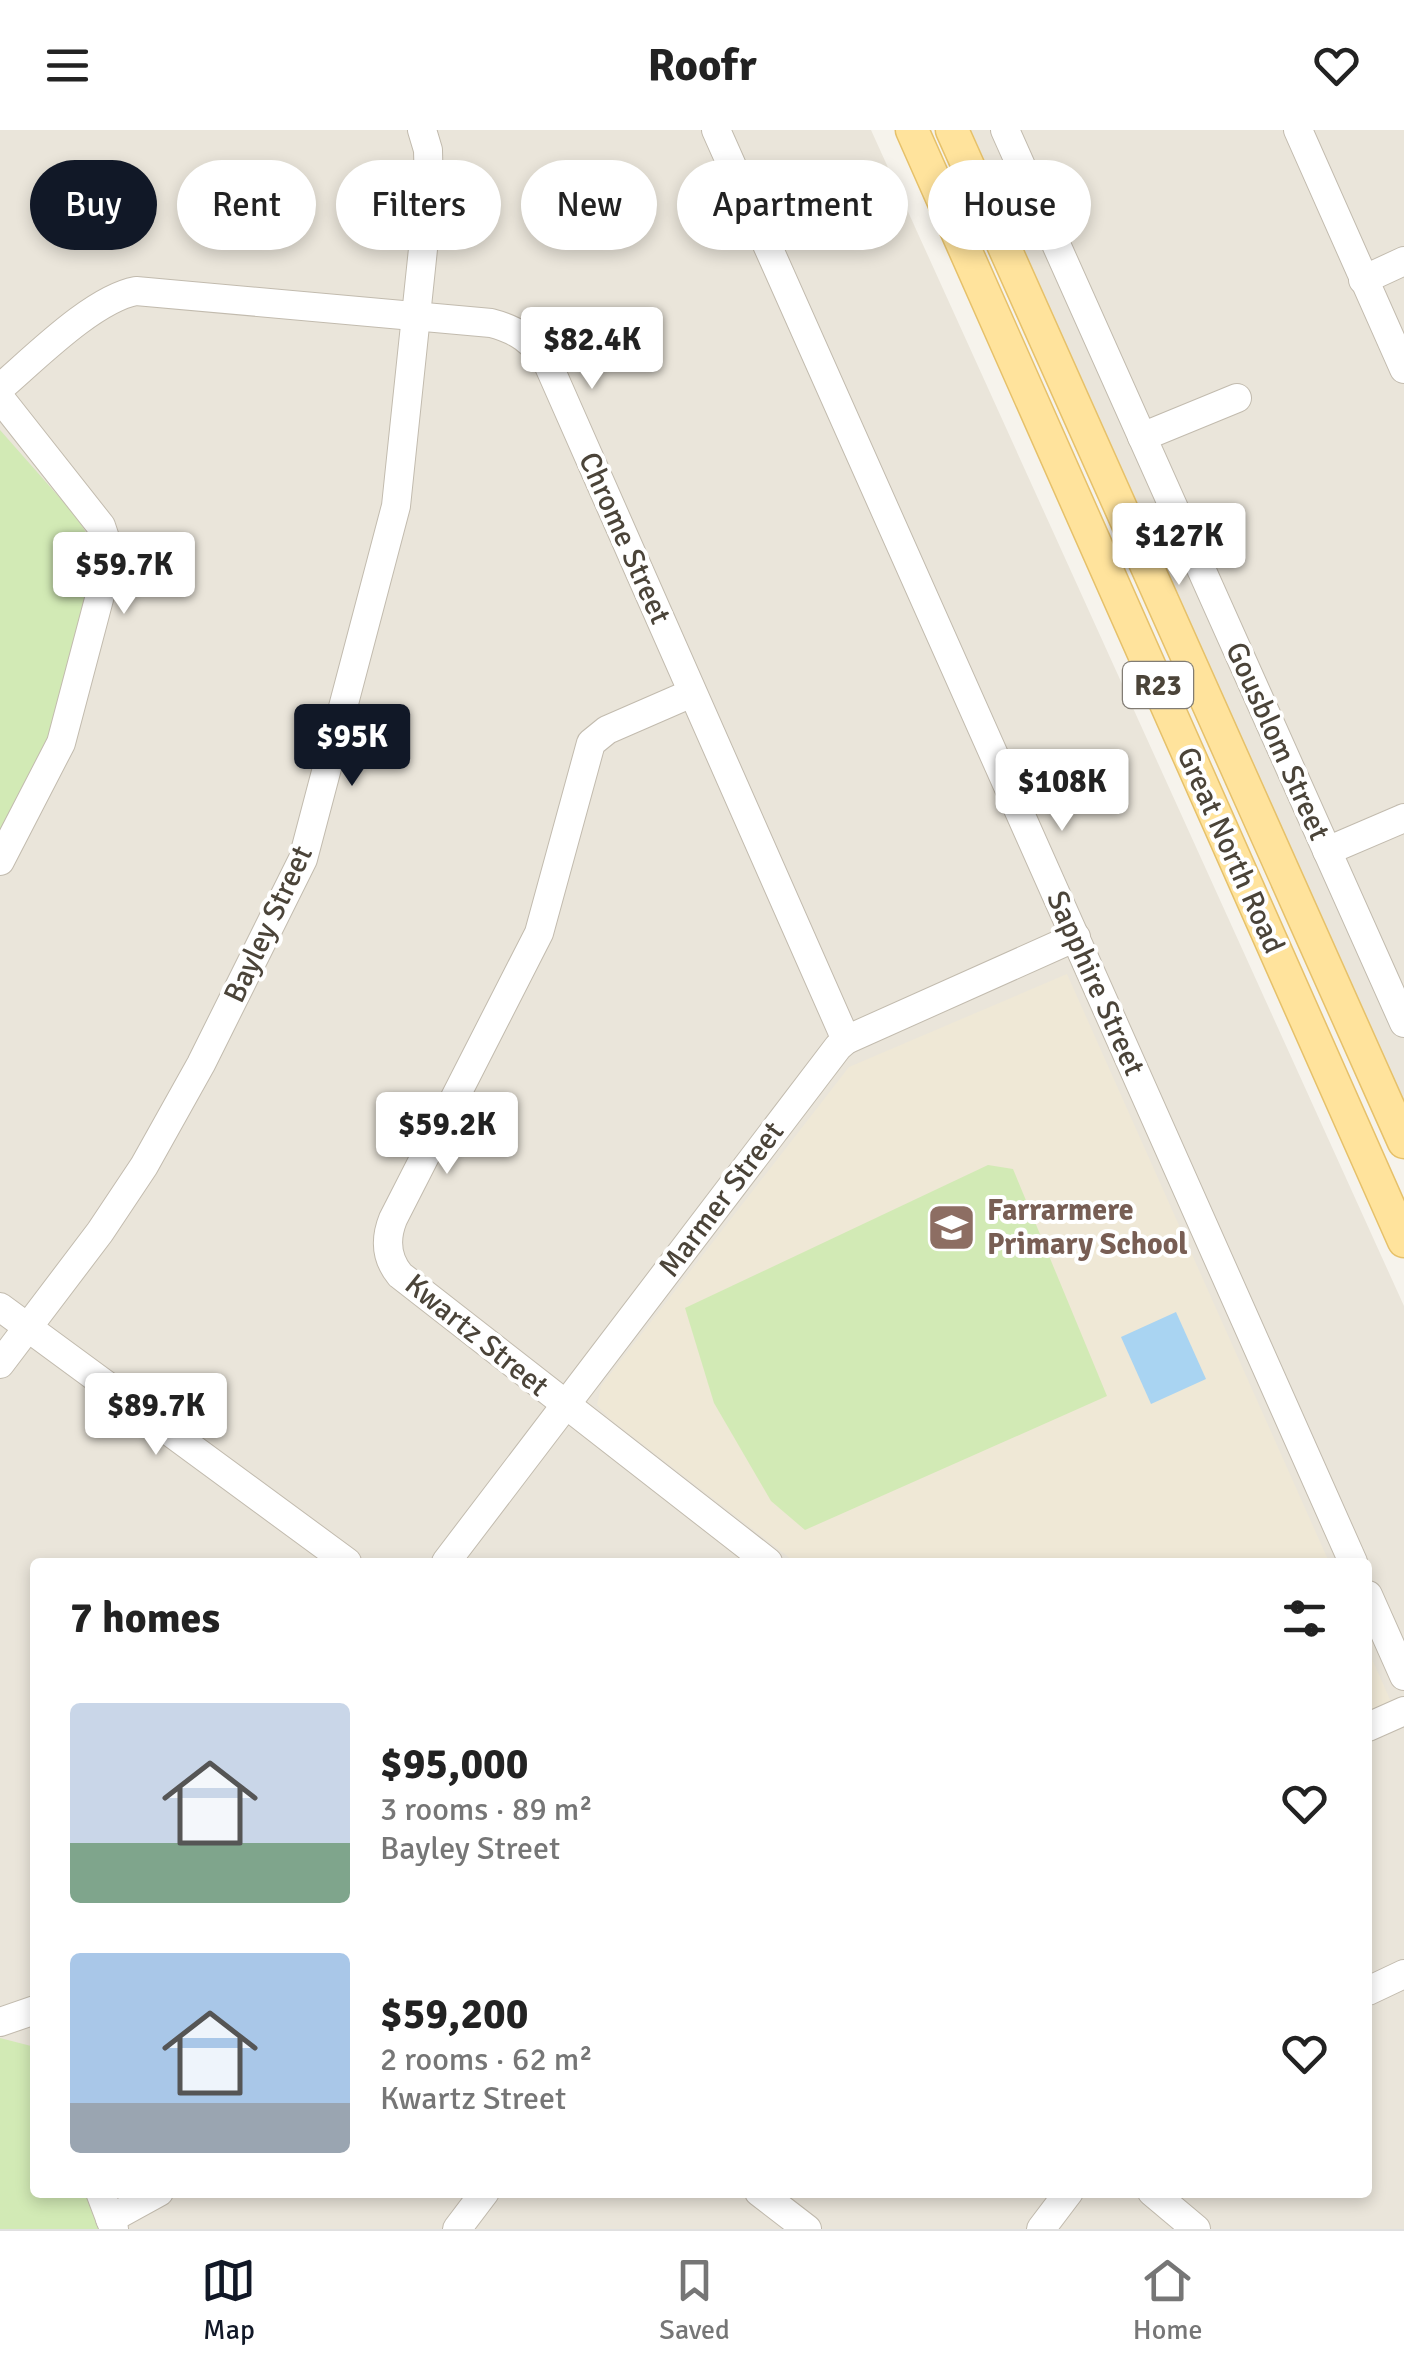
<!DOCTYPE html>
<html lang="en">
<head>
<meta charset="utf-8">
<style>
	:root { --surface:#fff; --page:#f6f6f6; --text:#222; --muted:#767676; --line:#e0e0e0; --accent:#111827 }
	body { margin:0; font-family:Signika,sans-serif; background:var(--page); color:var(--text); height:100vh; display:flex; flex-direction:column; font-size:38px; white-space:nowrap }
	* { box-sizing:border-box; margin:0 }
	p { font-size:32px; color:var(--muted) }
	.icon { flex:none; width:55px; height:55px; fill:none; stroke:currentColor; stroke-width:2; stroke-linecap:round; stroke-linejoin:round }
	.map { position:relative; flex:1; overflow:hidden }
	.sheet { position:absolute; left:30px; top:1428px; width:1342px; height:640px; display:flex; flex-direction:column; background:var(--surface); border-radius:10px; box-shadow:0 5px 15px #0003 }
	.sheet>* { flex:none }
	.banner { position:absolute; left:30px; top:30px; width:1345px; height:90px; display:flex; gap:20px }
	.price { position:absolute; translate:-50% -85px; padding:0 22px; border-radius:10px; background:#fff; color:#222; font-size:32px; line-height:65px; filter:drop-shadow(0 2px 5px #0008) }
	.price::after { content:''; position:absolute; left:50%; top:60px; width:30px; height:22px; margin-left:-15px; background:inherit; clip-path:polygon(0 0,100% 0,50% 100%) }
	.price.active { background:var(--accent); color:#fff }
	ul { padding:0; list-style:none }
	li { display:flex; align-items:center; gap:30px; height:250px; padding:0 40px }
	li span { display:grid; place-items:center; flex:none; width:280px; height:200px; border-radius:10px; color:#555 }
	li>.icon { margin-inline-start:auto }
	span .icon { width:120px; height:120px; fill:#fffc; stroke-width:1 }
	li b { font-size:42px }
	h2 { display:flex; justify-content:space-between; align-items:center; height:120px; padding:0 40px; font-size:42px }
	.chip { padding:0 35px; border-radius:45px; background:var(--surface); box-shadow:0 5px 15px #0003; font-size:35px; line-height:90px }
	.chip.active { background:var(--accent); color:#fff }
	header { display:flex; justify-content:space-between; align-items:center; height:130px; padding:0 40px; background:var(--surface); font-size:45px; font-weight:700 }
	.tab-bar { display:flex; justify-content:space-around; align-items:center; height:140px; border-top:2px solid var(--line); background:var(--surface); font-size:28px; color:var(--muted) }
	.tab-bar a { display:grid; justify-items:center; gap:5px }
	.tab-bar .active { color:var(--accent) }
	.map>svg:first-child { display:block }
	.residential { fill:#eae5da; fill-rule:evenodd }
	.education { fill:#efe8d6 }
	.green { fill:#d2eab5 }
	.water { fill:#a9d4f2 }
	.lines { fill:none; stroke-linecap:round; stroke-linejoin:round }
	.minor-casing { stroke:#c2bbae; stroke-width:30 }
	.major-casing { stroke:#e6c16a; stroke-width:35 }
	.minor { stroke:#fff; stroke-width:28 }
	.major { stroke:#ffe39c; stroke-width:32 }
	.labels { text-anchor:middle; stroke-width:8; stroke-linejoin:round; paint-order:stroke }
	.shield { fill:#fff; stroke:#817c74; stroke-width:2.5 }
	.shield-label { font-size:28px; font-weight:bold; fill:#4b4439 }
	.street-label { font-size:30px; fill:#4b4439; stroke:#fff }
	.education-label { font-size:30px; font-weight:bold; fill:#785e54; stroke:#fff; text-anchor:start }
</style>
</head>
<body>
<header><svg class="icon" aria-label="menu" viewBox="0 0 24 24"><path d="M4 6h16M4 12h16M4 18h16"/></svg>Roofr<svg class="icon" aria-label="heart" viewBox="0 0 24 24"><path d="M12 20l-8-8c-3-5 5-10 8-4 3-6 11-1 8 4z"/></svg></header>
<div class="map">
<svg width="1404" height="2099" viewBox="0 0 1404 2099">
	<rect width="100%" height="100%" fill="#f6f3ec"/>
	<g class="residential">
		<path d="M0 0H871L1404 1176V2099H0ZM35 1432H1368V2062H35Z"/>
		<polygon points="971,0 1404,0 1404,980"/>
	</g>
	<g class="education">
		<polygon points="1067,844 1329,1432 795,1432 610,1289 597,1275 601,1256 849,937"/>
		<polygon points="1368,1520 1392,1574 1368,1585"/>
	</g>
	<g class="green">
		<polygon points="0,300 75,385 94,415 93,445 53,609 0,727"/>
		<polygon points="988,1035 1013,1039 1107,1266 805,1400 771,1371 714,1273 685,1178"/>
		<polygon points="0,1908 35,1917 35,2062 98,2063 112,2099 0,2099"/>
	</g>
	<polygon class="water" points="1176,1182 1206,1249 1151,1274 1121,1207"/>
	<g class="lines">
		<defs>
			<g id="minor">
				<polyline points="716,0 1353,1432"/>
				<polyline points="1005,0 1404,893"/>
				<polyline points="1298,0 1404,239"/>
				<polyline points="1363,150 1404,131"/>
				<path d="M0 258C35 228 93 169 136 161L491 193C518 200 533 211 548 234L846 910"/>
				<polyline points="0,268 101,396 107,414 108,435 61,613 0,731"/>
				<polyline points="1142,307 1237,268"/>
				<path d="M692 563 607 600 591 613 539 803 393 1089C385 1109 386 1128 400 1145L768 1432"/>
				<polyline points="1327,721 1404,688"/>
				<polyline points="0,1177 347,1432"/>
				<polyline points="0,1234 100,1102 144,1036 201,934 303,729 396,376 429,62 428,20 422,0"/>
				<polyline points="446,1432 838,917 846,910 1076,807"/>
				<polyline points="1368,1465 1404,1546"/>
				<polyline points="1368,1597 1404,1581"/>
				<polyline points="1368,1861 1404,1844"/>
				<polyline points="0,1892 35,1880"/>
				<polyline points="100,2062 114,2099"/>
				<polyline points="759,2062 807,2099"/>
				<polyline points="1152,2062 1196,2099"/>
				<polyline points="110,2089 159,2062"/>
				<polyline points="457,2099 485,2062"/>
				<polyline points="1041,2099 1069,2062"/>
			</g>
			<g id="major">
				<polyline points="912,0 1404,1111"/>
				<polyline points="952,0 1404,1012"/>
			</g>
		</defs>
		<use href="#minor" class="minor-casing"/>
		<use href="#major" class="major-casing"/>
		<use href="#minor" class="minor"/>
		<use href="#major" class="major"/>
	</g>
	<defs>
		<symbol id="school-square" viewBox="-11 -11 22 22"><rect x="-9" y="-9" width="18" height="18" rx="4" fill="#8d6e63" stroke="#fff"/><path d="M0-5L7-2L0 1L-7-2ZM-4 1L0 2.5L4 1V4Q0 6-4 4Z" fill="#fff"/></symbol>
	</defs>
	<g fill-rule="evenodd">
		<use href="#school-square" x="924" y="1070" width="55" height="55"/>
	</g>
	<g class="labels">
		<rect class="shield" x="1123" y="532" width="70" height="46" rx="8"/>
		<g class="shield-label">
			<text x="1158" y="565">R23</text>
		</g>
		<g class="street-label">
			<text transform="translate(625 408) rotate(66)" y="10">Chrome Street</text>
			<text transform="translate(1278 611) rotate(66)" y="10">Gousblom Street</text>
			<text transform="translate(1231 720) rotate(66)" y="10">Great North Road</text>
			<text transform="translate(268 794) rotate(-65)" y="10">Bayley Street</text>
			<text transform="translate(1096 853) rotate(66)" y="10">Sapphire Street</text>
			<text transform="translate(721 1069) rotate(-53)" y="10">Marmer Street</text>
			<text transform="translate(477 1205) rotate(39)" y="10">Kwartz Street</text>
		</g>
		<g class="education-label">
			<text x="987" y="1090">Farrarmere<tspan x="987" dy="34">Primary School</tspan></text>
		</g>
	</g>
</svg>
<b class="price" style="left:592px;top:262px">$82.4K</b>
<b class="price" style="left:1179px;top:458px">$127K</b>
<b class="price" style="left:124px;top:487px">$59.7K</b>
<b class="price active" style="left:352px;top:659px">$95K</b>
<b class="price" style="left:1062px;top:704px">$108K</b>
<b class="price" style="left:447px;top:1047px">$59.2K</b>
<b class="price" style="left:156px;top:1328px">$89.7K</b>
<div class="banner">
<a class="chip active">Buy</a>
<a class="chip">Rent</a>
<a class="chip">Filters</a>
<a class="chip">New</a>
<a class="chip">Apartment</a>
<a class="chip">House</a>
</div>
<section class="sheet">
<h2>7 homes<svg class="icon" aria-label="filters" viewBox="0 0 24 24"><path d="M4 7h16M4 17h16"/><circle cx="9" cy="7" r="2"/><circle cx="15" cy="17" r="2"/></svg></h2>
<ul>
<li><span style="background:linear-gradient(#c9d6e8 70%,#7fa58c 0)"><svg class="icon" aria-label="home" viewBox="0 0 24 24"><path d="M3 11l9-7 9 7M6 9v11h12V9"/></svg></span><div><b>$95,000</b><p>3 rooms · 89 m²</p><p>Bayley Street</p></div><svg class="icon" aria-label="heart" viewBox="0 0 24 24"><path d="M12 20l-8-8c-3-5 5-10 8-4 3-6 11-1 8 4z"/></svg></li>
<li><span style="background:linear-gradient(#a9c7e8 75%,#9aa5b1 0)"><svg class="icon" aria-label="home" viewBox="0 0 24 24"><path d="M3 11l9-7 9 7M6 9v11h12V9"/></svg></span><div><b>$59,200</b><p>2 rooms · 62 m²</p><p>Kwartz Street</p></div><svg class="icon" aria-label="heart" viewBox="0 0 24 24"><path d="M12 20l-8-8c-3-5 5-10 8-4 3-6 11-1 8 4z"/></svg></li>
</ul>
</section>
</div>
<nav class="tab-bar">
<a class="active"><svg class="icon" aria-label="map" viewBox="0 0 24 24"><path d="M3 6l6-2 6 2 6-2v14l-6 2-6-2-6 2zM9 4v14M15 6v14"/></svg>Map</a>
<a><svg class="icon" aria-label="saved" viewBox="0 0 24 24"><path d="M7 4h10v16l-5-4-5 4z"/></svg>Saved</a>
<a><svg class="icon" aria-label="home" viewBox="0 0 24 24"><path d="M3 11l9-7 9 7M6 9v11h12V9"/></svg>Home</a>
</nav>
</body>
</html>
